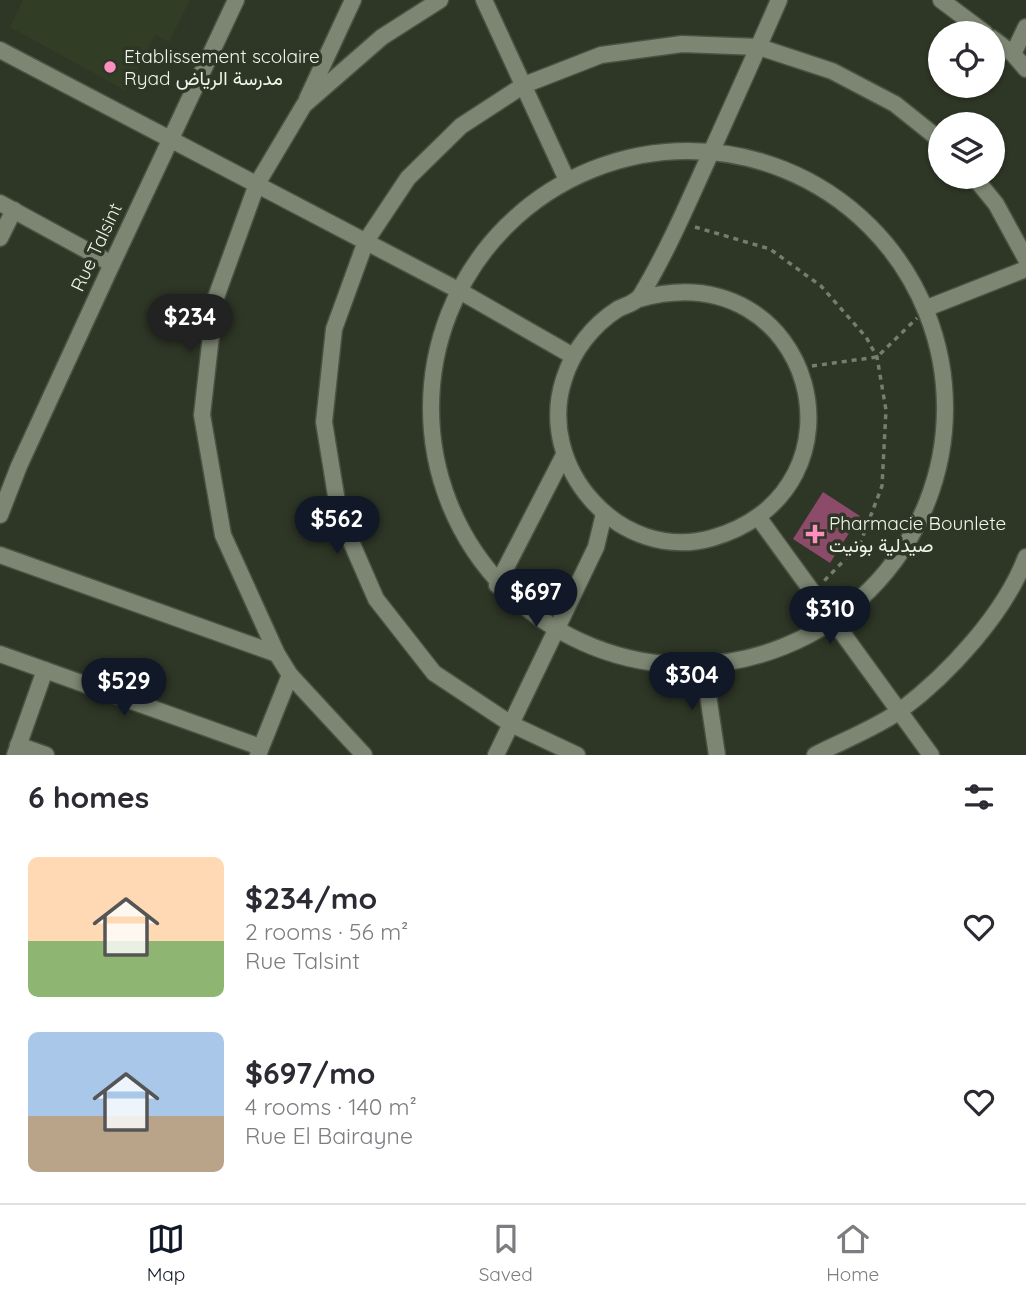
<!DOCTYPE html>
<html lang="en">
<head>
<meta charset="utf-8">
<style>
	:root { --surface:#fff; --page:#f7f7f7; --text:#2b2b33; --muted:#7c7c81; --line:#e1e1e2; --accent:#111827 }
	body { margin:0; font-family:Quicksand,Vazirmatn,sans-serif; background:var(--page); color:var(--text); height:100vh; display:flex; flex-direction:column; font-size:26px; white-space:nowrap }
	* { box-sizing:border-box; margin:0 }
	p { font-size:23px; color:var(--muted) }
	.icon { flex:none; width:38px; height:38px; fill:none; stroke:currentColor; stroke-width:2; stroke-linecap:round; stroke-linejoin:round }
	.map { position:relative; height:755px; overflow:hidden }
	.panel { display:flex; flex-direction:column; background:var(--surface); flex:1 }
	.panel>* { flex:none }
	.controls { position:absolute; left:928px; top:21px; display:grid; gap:14px }
	.controls a { display:grid; place-items:center; width:77px; height:77px; border-radius:50%; background:var(--surface); box-shadow:0 2px 5px #0004; font-size:35px }
	.price { position:absolute; translate:-50% -60px; padding:0 16px; border-radius:24px; background:var(--accent); color:#fff; font-size:23px; line-height:46px; filter:drop-shadow(0 2px 4px #0008) }
	.price::after { content:''; position:absolute; left:50%; top:42px; width:21px; height:16px; margin-left:-10px; background:inherit; clip-path:polygon(0 0,100% 0,50% 100%) }
	.price.selected { background:#222; color:#fff }
	ul { padding:0; list-style:none }
	li { display:flex; align-items:center; gap:21px; height:175px; padding:0 28px }
	li span { display:grid; place-items:center; flex:none; width:196px; height:140px; border-radius:10px; color:#555 }
	li>.icon { margin-inline-start:auto }
	span .icon { width:84px; height:84px; fill:#fffc; stroke-width:1 }
	li b { font-size:30px }
	h2 { display:flex; justify-content:space-between; align-items:center; height:84px; padding:0 28px; font-size:30px }
	.menu { display:flex; justify-content:space-around; align-items:center; height:98px; border-top:2px solid var(--line); background:var(--surface); font-size:19px; color:var(--muted) }
	.menu a { display:grid; justify-items:center; gap:4px }
	.menu .selected { color:var(--accent) }
	.map>svg:first-child { display:block }
	.built { fill:#323d26 }
	.building { fill:#8c4b69 }
	.lines { fill:none; stroke-linecap:round; stroke-linejoin:round }
	.minor-casing { stroke:#4a5243; stroke-width:19 }
	.path { stroke:#767d6f; stroke-width:3.5; stroke-dasharray:5 5; stroke-linecap:butt }
	.minor { stroke:#7d8673; stroke-width:16 }
	.poi-dot { fill:#fd8ec0; stroke:#2e3626; stroke-width:2.5 }
	.labels { text-anchor:middle; stroke-width:7; stroke-linejoin:round; paint-order:stroke }
	.poi-label { font-size:19px; fill:#eff5ea; stroke:#2e3626; text-anchor:start }
	.street-label { font-size:19px; fill:#eff5ea; stroke:#2e3626 }
</style>
</head>
<body>
<div class="map">
<svg width="1026" height="755" viewBox="0 0 1026 755">
	<rect width="100%" height="100%" fill="#2e3626"/>
	<polygon class="built" points="23,0 190,0 169,42 155,35 126,91 10,27"/>
	<polygon class="building" points="823,492 860,516 830,563 793,539"/>
	<g class="lines">
		<defs>
			<g id="minor">
				<polyline points="484,0 567,180"/>
				<polyline points="941,0 985,33"/>
				<polyline points="992,38 1013,54 1026,69"/>
				<polyline points="0,50 458,290 573,356"/>
				<polyline points="1013,54 1026,27"/>
				<polyline points="307,99 353,0"/>
				<circle cx="688" cy="408" r="257"/>
				<polyline points="974,177 996,204 1026,259"/>
				<polyline points="0,203 112,264"/>
				<polyline points="0,238 14,210"/>
				<path d="M639 299C814 250 878 490 712 538 620 564 535 467 564 379 573 350 593 325 618 309 626 305 636 303 641 295 667 252 687 205 708 159 732 106 756 53 779 0"/>
				<polyline points="927,308 1026,269"/>
				<polyline points="0,515 19,466 112,264 236,0"/>
				<polyline points="758,517 931,755"/>
				<polyline points="0,555 277,654"/>
				<polyline points="497,585 564,455"/>
				<polyline points="0,654 260,747"/>
				<polyline points="703,662 717,755"/>
				<polyline points="18,745 46,755"/>
				<polyline points="15,755 45,670"/>
				<polyline points="258,755 290,675"/>
				<polyline points="364,755 290,675 277,654 223,535 202,415 215,300 257,184 304,105 382,37 440,0"/>
				<polyline points="496,755 596,547 604,514"/>
				<polyline points="577,755 511,724 434,673 376,599 339,514 324,422 334,329 366,241 408,178 461,126 524,85 601,55 682,44 759,47 832,71 895,104 940,140"/>
				<path d="M815 755C840 742 880 726 901 710 949 674 1005 613 1026 557"/>
			</g>
		</defs>
		<use href="#minor" class="minor-casing"/>
		<g class="path">
			<polyline points="695,227 770,249 821,286 866,337 877,357 886,410 882,486 860,544 824,581"/>
			<polyline points="812,366 877,357 917,318"/>
		</g>
		<use href="#minor" class="minor"/>
	</g>
	<g class="poi-dot">
		<circle cx="110" cy="67" r="7"/>
		<path d="M811.5 523.5h7v7h7v7h-7v7h-7v-7h-7v-7h7z"/>
	</g>
	<g class="labels">
		<g class="poi-label">
			<text x="124" y="63">Etablissement scolaire<tspan x="124" dy="22">Ryad مدرسة الرياض</tspan></text>
			<text x="829" y="530">Pharmacie Bounlete<tspan x="829" dy="22">صيدلية بونيت</tspan></text>
		</g>
		<g class="street-label">
			<text transform="translate(96 247) rotate(-65)" y="7">Rue Talsint</text>
		</g>
	</g>
</svg>
<div class="controls">
<a><svg class="icon" aria-label="locate" viewBox="0 0 24 24"><circle cx="12" cy="12" r="6"/><path d="M12 2v4M12 18v4M2 12h4M18 12h4"/></svg></a>
<a><svg class="icon" aria-label="layers" viewBox="0 0 24 24"><path d="M12 4l9 5-9 5-9-5zM3 14l9 5 9-5"/></svg></a>
</div>
<b class="price selected" style="left:190px;top:354px">$234</b>
<b class="price" style="left:337px;top:556px">$562</b>
<b class="price" style="left:536px;top:629px">$697</b>
<b class="price" style="left:830px;top:646px">$310</b>
<b class="price" style="left:692px;top:712px">$304</b>
<b class="price" style="left:124px;top:718px">$529</b>
</div>
<section class="panel">
<h2>6 homes<svg class="icon" aria-label="filters" viewBox="0 0 24 24"><path d="M4 7h16M4 17h16"/><circle cx="9" cy="7" r="2"/><circle cx="15" cy="17" r="2"/></svg></h2>
<ul>
<li><span style="background:linear-gradient(#ffd9b3 60%,#8fb573 0)"><svg class="icon" aria-label="home" viewBox="0 0 24 24"><path d="M3 11l9-7 9 7M6 9v11h12V9"/></svg></span><div><b>$234/mo</b><p>2 rooms · 56 m²</p><p>Rue Talsint</p></div><svg class="icon" aria-label="heart" viewBox="0 0 24 24"><path d="M12 20l-8-8c-3-5 5-10 8-4 3-6 11-1 8 4z"/></svg></li>
<li><span style="background:linear-gradient(#a9c7e8 60%,#b9a48a 0)"><svg class="icon" aria-label="home" viewBox="0 0 24 24"><path d="M3 11l9-7 9 7M6 9v11h12V9"/></svg></span><div><b>$697/mo</b><p>4 rooms · 140 m²</p><p>Rue El Bairayne</p></div><svg class="icon" aria-label="heart" viewBox="0 0 24 24"><path d="M12 20l-8-8c-3-5 5-10 8-4 3-6 11-1 8 4z"/></svg></li>
</ul>
</section>
<nav class="menu">
<a class="selected"><svg class="icon" aria-label="map" viewBox="0 0 24 24"><path d="M3 6l6-2 6 2 6-2v14l-6 2-6-2-6 2zM9 4v14M15 6v14"/></svg>Map</a>
<a><svg class="icon" aria-label="saved" viewBox="0 0 24 24"><path d="M7 4h10v16l-5-4-5 4z"/></svg>Saved</a>
<a><svg class="icon" aria-label="home" viewBox="0 0 24 24"><path d="M3 11l9-7 9 7M6 9v11h12V9"/></svg>Home</a>
</nav>
</body>
</html>
